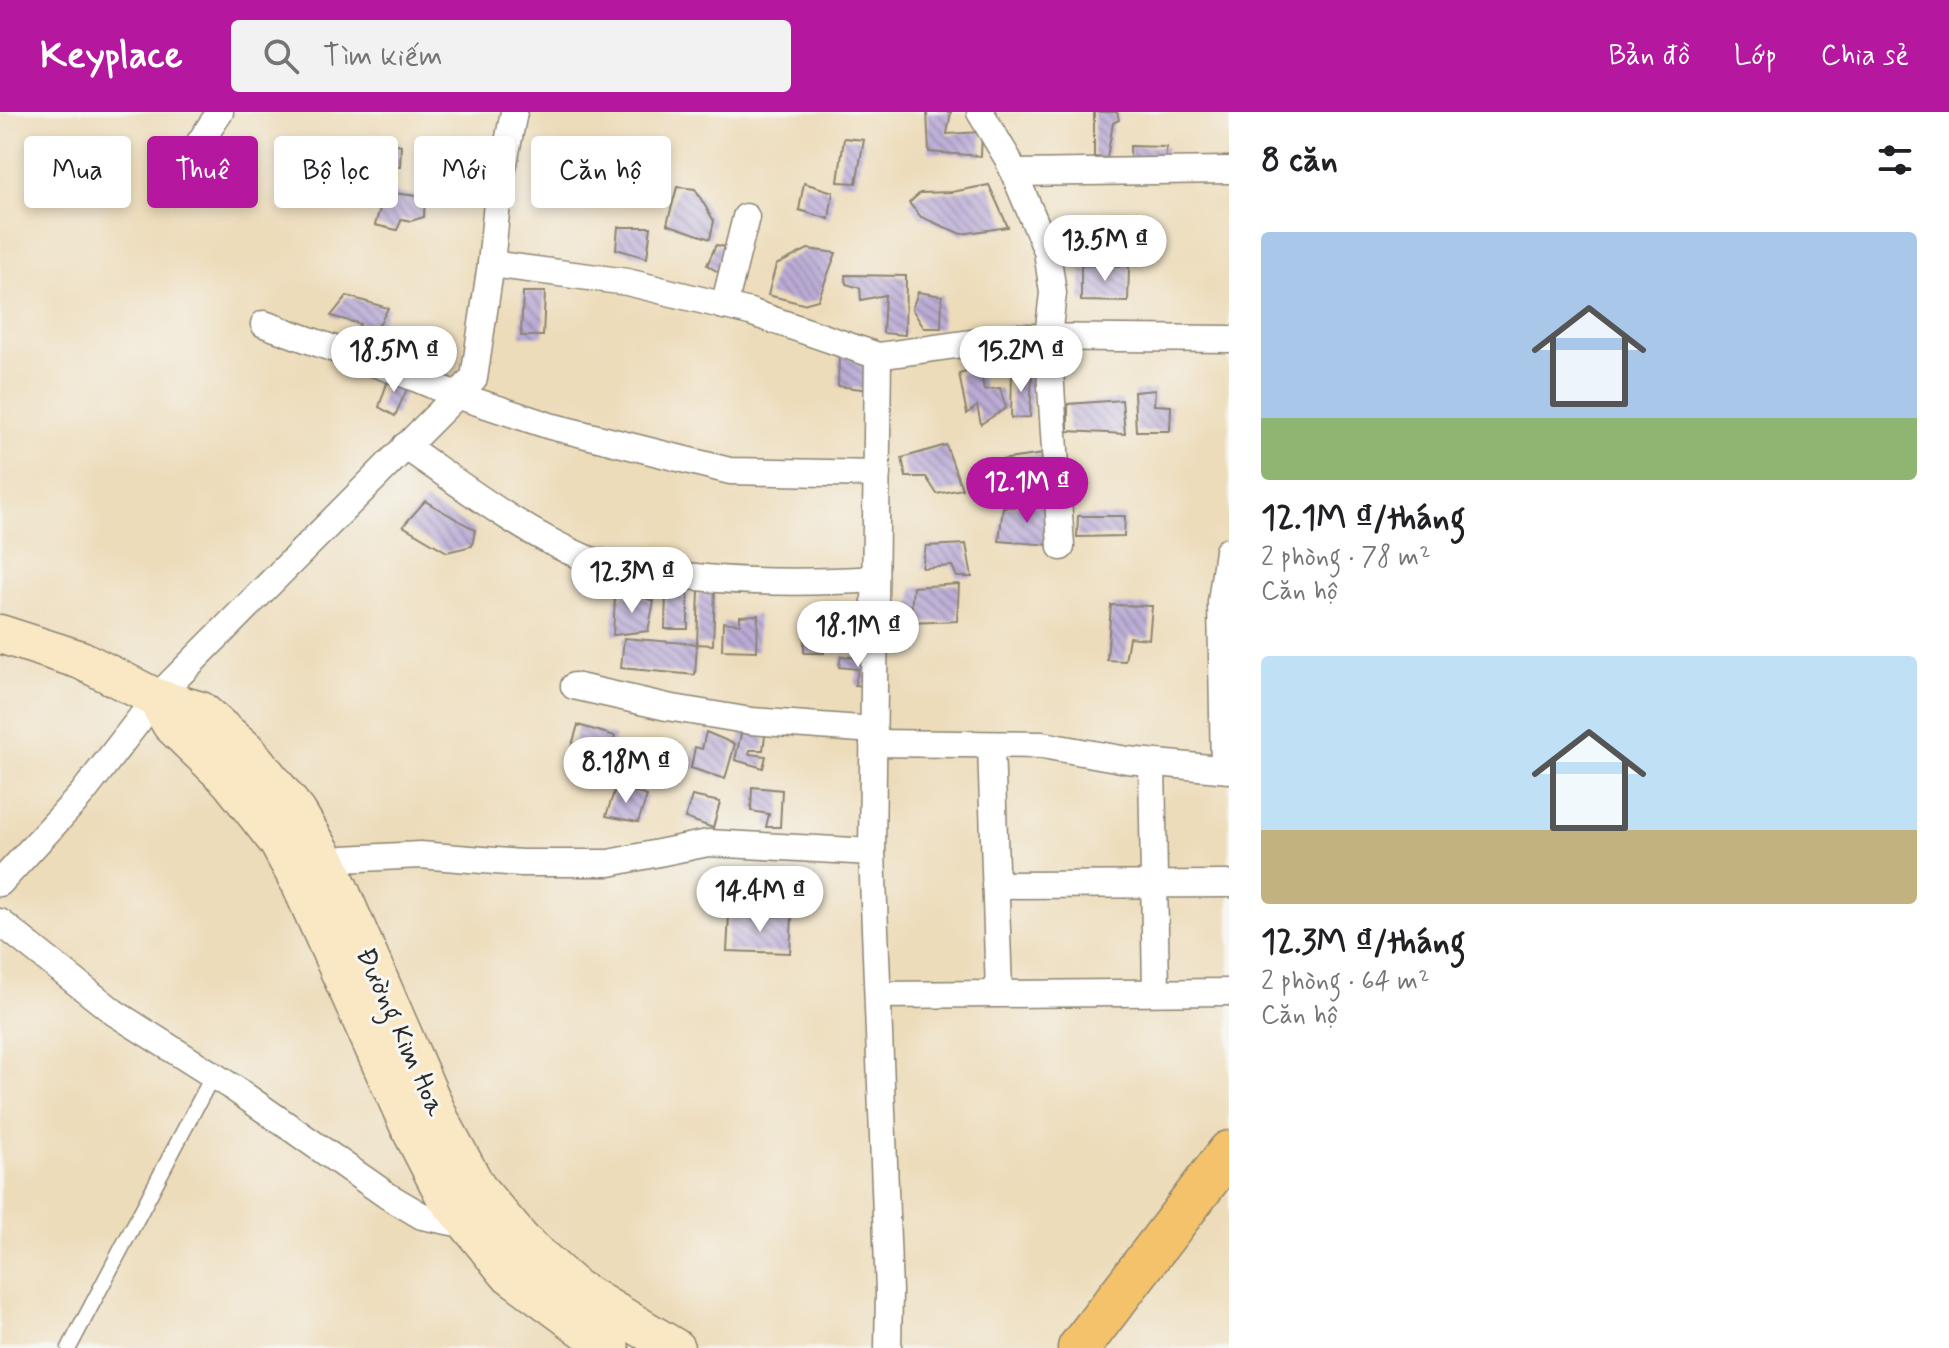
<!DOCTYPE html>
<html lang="vi">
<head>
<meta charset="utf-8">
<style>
	:root { --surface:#fff; --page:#f2f2f2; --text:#202124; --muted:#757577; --accent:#b5179e }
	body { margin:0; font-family:Mynerve,sans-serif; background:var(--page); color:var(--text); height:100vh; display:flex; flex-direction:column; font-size:30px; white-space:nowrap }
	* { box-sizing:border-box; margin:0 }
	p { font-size:26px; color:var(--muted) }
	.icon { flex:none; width:44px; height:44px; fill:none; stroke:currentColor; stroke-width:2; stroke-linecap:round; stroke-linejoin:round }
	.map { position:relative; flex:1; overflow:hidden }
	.sheet { display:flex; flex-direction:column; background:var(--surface); width:720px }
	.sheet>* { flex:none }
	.guide { position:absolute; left:24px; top:24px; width:760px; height:72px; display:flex; gap:16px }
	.price { position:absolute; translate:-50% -68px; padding:0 18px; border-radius:28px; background:#fff; color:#222; font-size:26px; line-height:52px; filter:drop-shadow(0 2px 4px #0008) }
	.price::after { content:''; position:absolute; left:50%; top:48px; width:24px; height:18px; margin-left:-12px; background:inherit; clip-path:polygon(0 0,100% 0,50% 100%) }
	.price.active { background:var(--accent); color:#fff }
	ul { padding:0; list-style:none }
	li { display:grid; align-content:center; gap:16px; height:424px; padding:0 32px }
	li span { display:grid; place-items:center; height:248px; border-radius:8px; color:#555 }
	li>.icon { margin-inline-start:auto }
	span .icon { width:144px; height:144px; fill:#fffc; stroke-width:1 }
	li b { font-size:34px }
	h2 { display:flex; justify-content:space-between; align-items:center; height:96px; padding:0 32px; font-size:34px }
	.tag { padding:0 28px; border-radius:8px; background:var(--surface); box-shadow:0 4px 12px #0003; font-size:28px; line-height:72px }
	.tag.active { background:var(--accent); color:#fff }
	header { display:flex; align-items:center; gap:48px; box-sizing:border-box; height:112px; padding:0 40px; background:var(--accent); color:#fff }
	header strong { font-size:38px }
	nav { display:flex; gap:44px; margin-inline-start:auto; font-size:28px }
	.search { width:560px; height:72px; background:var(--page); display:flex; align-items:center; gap:20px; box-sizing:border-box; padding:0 28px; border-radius:8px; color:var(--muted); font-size:30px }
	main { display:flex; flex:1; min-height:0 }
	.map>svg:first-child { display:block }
	.building { fill:url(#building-back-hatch) }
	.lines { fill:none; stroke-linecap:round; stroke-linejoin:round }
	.lane-casing { stroke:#8c8472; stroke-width:17 }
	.street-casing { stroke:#8c8472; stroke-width:29 }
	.secondary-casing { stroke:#8c8472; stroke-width:41 }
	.primary-casing { stroke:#8c8472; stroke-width:45 }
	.lane { stroke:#fff; stroke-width:14 }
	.street { stroke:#fff; stroke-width:26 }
	.secondary { stroke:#fae7c3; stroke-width:38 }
	.primary { stroke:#f3c26a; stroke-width:42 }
	.labels { text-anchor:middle; stroke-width:6; stroke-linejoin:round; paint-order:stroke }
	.street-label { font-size:28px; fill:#2b2b2b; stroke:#f6f6f2 }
</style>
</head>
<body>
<header>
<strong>Keyplace</strong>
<div class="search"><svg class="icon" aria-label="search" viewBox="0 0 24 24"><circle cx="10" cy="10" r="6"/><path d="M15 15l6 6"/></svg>Tìm kiếm</div>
<nav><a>Bản đồ</a><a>Lớp</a><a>Chia sẻ</a></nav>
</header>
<main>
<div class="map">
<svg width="1229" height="1236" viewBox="0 0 1229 1236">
	<defs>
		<pattern id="building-back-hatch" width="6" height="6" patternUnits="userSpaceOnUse" patternTransform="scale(2)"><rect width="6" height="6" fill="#baabd5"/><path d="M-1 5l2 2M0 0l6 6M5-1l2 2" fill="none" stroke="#978bad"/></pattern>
	</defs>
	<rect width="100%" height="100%" fill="#f6f6f2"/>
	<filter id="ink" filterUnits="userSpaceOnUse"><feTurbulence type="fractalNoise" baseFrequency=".0125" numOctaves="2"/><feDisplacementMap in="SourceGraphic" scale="16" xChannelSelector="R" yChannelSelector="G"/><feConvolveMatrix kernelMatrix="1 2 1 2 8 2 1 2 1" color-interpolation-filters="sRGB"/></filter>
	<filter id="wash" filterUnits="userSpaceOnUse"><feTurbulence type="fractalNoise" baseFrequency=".006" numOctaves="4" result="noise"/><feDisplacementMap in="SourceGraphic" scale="32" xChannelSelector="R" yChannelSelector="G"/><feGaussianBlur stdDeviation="1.8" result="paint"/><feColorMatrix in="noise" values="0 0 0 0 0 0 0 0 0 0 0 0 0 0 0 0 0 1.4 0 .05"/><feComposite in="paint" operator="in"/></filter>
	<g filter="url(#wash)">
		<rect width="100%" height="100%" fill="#eddcba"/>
		<g id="blocks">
			<g class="building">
				<polygon points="927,0 951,0 947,22 982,20 981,44 929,40"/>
				<polygon points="1094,0 1117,0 1119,8 1113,11 1107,46 1094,45"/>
				<polygon points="366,24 401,33 400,55 358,49"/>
				<polygon points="844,26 864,28 856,71 838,70"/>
				<polygon points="1130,34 1166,35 1165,52 1130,48"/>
				<polygon points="804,71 833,80 829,107 799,98"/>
				<polygon points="989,73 1008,115 961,122 921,105 909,91 920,81 952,80"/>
				<polygon points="677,75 695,77 714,109 710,127 667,112"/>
				<polygon points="385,80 425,85 424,105 411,109 402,107 397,118 375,113"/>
				<polygon points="618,115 651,115 647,146 616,137"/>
				<polygon points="716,133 734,137 726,165 707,153"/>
				<polygon points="808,137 836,141 818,188 803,192 768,183 776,153"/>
				<polygon points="1081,153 1129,154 1128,190 1081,189"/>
				<polygon points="845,163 906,164 905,223 883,221 885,183 861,188 860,176 846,172"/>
				<polygon points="523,180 545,180 543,224 521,224"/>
				<polygon points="918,180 942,184 941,216 924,216 912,197"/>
				<polygon points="347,184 388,196 371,228 352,227 360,212 331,204"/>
				<polygon points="839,242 877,248 878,279 838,274"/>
				<polygon points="980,256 984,278 1000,276 1006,296 981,312 977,294 967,302 959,262"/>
				<polygon points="1012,258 1032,261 1030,305 1011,306"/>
				<polygon points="390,262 410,270 395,304 379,295"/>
				<polygon points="1155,278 1154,293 1171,294 1170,319 1136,319 1134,280"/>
				<polygon points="1122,288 1125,322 1068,319 1068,292"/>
				<polygon points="946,333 962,377 937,382 926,365 906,365 902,346"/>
				<polygon points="1044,342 1042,368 997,371 993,349"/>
				<polygon points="425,389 475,418 472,434 447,440 403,414"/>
				<polygon points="1051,393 1051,433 999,429 1003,395"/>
				<polygon points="1078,404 1125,404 1124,424 1077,425"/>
				<polygon points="966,432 972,465 957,465 952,454 922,456 926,434"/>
				<polygon points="959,472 957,509 910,511 913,475"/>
				<polygon points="666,478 688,479 688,517 665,517"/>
				<polygon points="715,478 713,533 697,532 695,563 621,556 624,526 697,532 699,479"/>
				<polygon points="635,483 654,489 648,519 613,523 615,485"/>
				<polygon points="1111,493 1152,494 1149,527 1129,525 1125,549 1107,548"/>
				<polygon points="824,501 824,541 804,541 804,504"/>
				<polygon points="758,503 757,539 722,538 723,510 740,512 740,504"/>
				<polygon points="841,544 868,547 870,574 855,573 858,557 839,555"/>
				<polygon points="578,613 615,624 606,656 568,646"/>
				<polygon points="743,613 766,617 763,638 750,638 749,642 766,644 763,656 735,648"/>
				<polygon points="706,620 735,632 725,667 691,656 695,635 702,637"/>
				<polygon points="616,674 647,684 638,710 606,704"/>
				<polygon points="752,675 782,678 780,715 766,715 769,702 751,699"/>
				<polygon points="692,684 720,690 713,716 685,706"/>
				<polygon points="729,803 792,804 790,841 727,839"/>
			</g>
		</g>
	</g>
	<g filter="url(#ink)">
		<use href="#blocks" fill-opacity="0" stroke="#8c8472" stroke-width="2"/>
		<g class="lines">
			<defs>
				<polyline id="lane" points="69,1236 213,963"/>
				<g id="street">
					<polyline points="980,0 1008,47 1047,139 1053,181 1048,225 1061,435"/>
					<polyline points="190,45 220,0"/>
					<polyline points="1014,61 1229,58"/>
					<polyline points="491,152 627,170 750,200 878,244 1013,225 1229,227"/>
					<polyline points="724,194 746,105"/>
					<polyline points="264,212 413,265 456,283 550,314 730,359 877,362"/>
					<polyline points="878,244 872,740 889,1180 888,1236"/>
					<path d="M405 334C463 374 520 419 585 446 600 452 618 453 633 456 712 471 796 472 875 467"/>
					<polyline points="574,574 667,595 751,609 874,618"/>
					<polyline points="873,631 1042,633 1127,648 1229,658"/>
					<polyline points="991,633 999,881"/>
					<polyline points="1152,651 1156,879"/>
					<polyline points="1224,657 1221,490 1228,439"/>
					<polyline points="328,751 343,747 420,743 521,751 609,751 708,731 872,740"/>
					<polyline points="0,771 82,682 156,586 474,266 491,152 498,81 514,0"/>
					<polyline points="995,773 1229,772"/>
					<polyline points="0,810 115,901 235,977 388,1084 422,1104 467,1113 473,1108"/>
					<polyline points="878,883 1229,880"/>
				</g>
				<g id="secondary">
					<polyline points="0,522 81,548 156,586 201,599 246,638 297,700 328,751 440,1008 477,1076 522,1129 575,1176 675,1236"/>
					<polyline points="156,586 171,612 230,669 278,730 300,771 410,1016 444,1082 508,1161 610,1236"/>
				</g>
				<polyline id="primary" points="1079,1236 1229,1040"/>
			</defs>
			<use href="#lane" class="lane-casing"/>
			<use href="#street" class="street-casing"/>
			<use href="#secondary" class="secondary-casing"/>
			<use href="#primary" class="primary-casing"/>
			<use href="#lane" class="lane"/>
			<use href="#street" class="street"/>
			<use href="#secondary" class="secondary"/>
			<use href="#primary" class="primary"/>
		</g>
	</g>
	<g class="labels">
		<g class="street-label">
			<text transform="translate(402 919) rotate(66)" y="10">Đường Kim Hoa</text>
		</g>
	</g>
</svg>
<b class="price" style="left:1105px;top:171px">13.5M ₫</b>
<b class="price" style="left:394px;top:282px">18.5M ₫</b>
<b class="price" style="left:1021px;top:282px">15.2M ₫</b>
<b class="price active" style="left:1027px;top:413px">12.1M ₫</b>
<b class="price" style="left:632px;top:503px">12.3M ₫</b>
<b class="price" style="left:858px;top:557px">18.1M ₫</b>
<b class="price" style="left:626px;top:693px">8.18M ₫</b>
<b class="price" style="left:760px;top:822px">14.4M ₫</b>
<div class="guide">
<a class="tag">Mua</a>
<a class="tag active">Thuê</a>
<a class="tag">Bộ lọc</a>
<a class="tag">Mới</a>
<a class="tag">Căn hộ</a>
</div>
</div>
<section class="sheet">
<h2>8 căn<svg class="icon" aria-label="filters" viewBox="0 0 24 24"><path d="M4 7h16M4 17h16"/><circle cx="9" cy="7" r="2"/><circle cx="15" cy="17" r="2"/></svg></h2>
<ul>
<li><span style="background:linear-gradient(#a9c7e8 75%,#8fb573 0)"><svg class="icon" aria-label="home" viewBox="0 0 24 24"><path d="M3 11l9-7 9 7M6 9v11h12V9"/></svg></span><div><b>12.1M ₫/tháng</b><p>2 phòng · 78 m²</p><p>Căn hộ</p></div></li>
<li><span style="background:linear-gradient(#bfe0f5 70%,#c2b280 0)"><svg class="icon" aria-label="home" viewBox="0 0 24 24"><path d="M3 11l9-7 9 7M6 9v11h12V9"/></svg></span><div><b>12.3M ₫/tháng</b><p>2 phòng · 64 m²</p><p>Căn hộ</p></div></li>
</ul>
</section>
</main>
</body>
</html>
